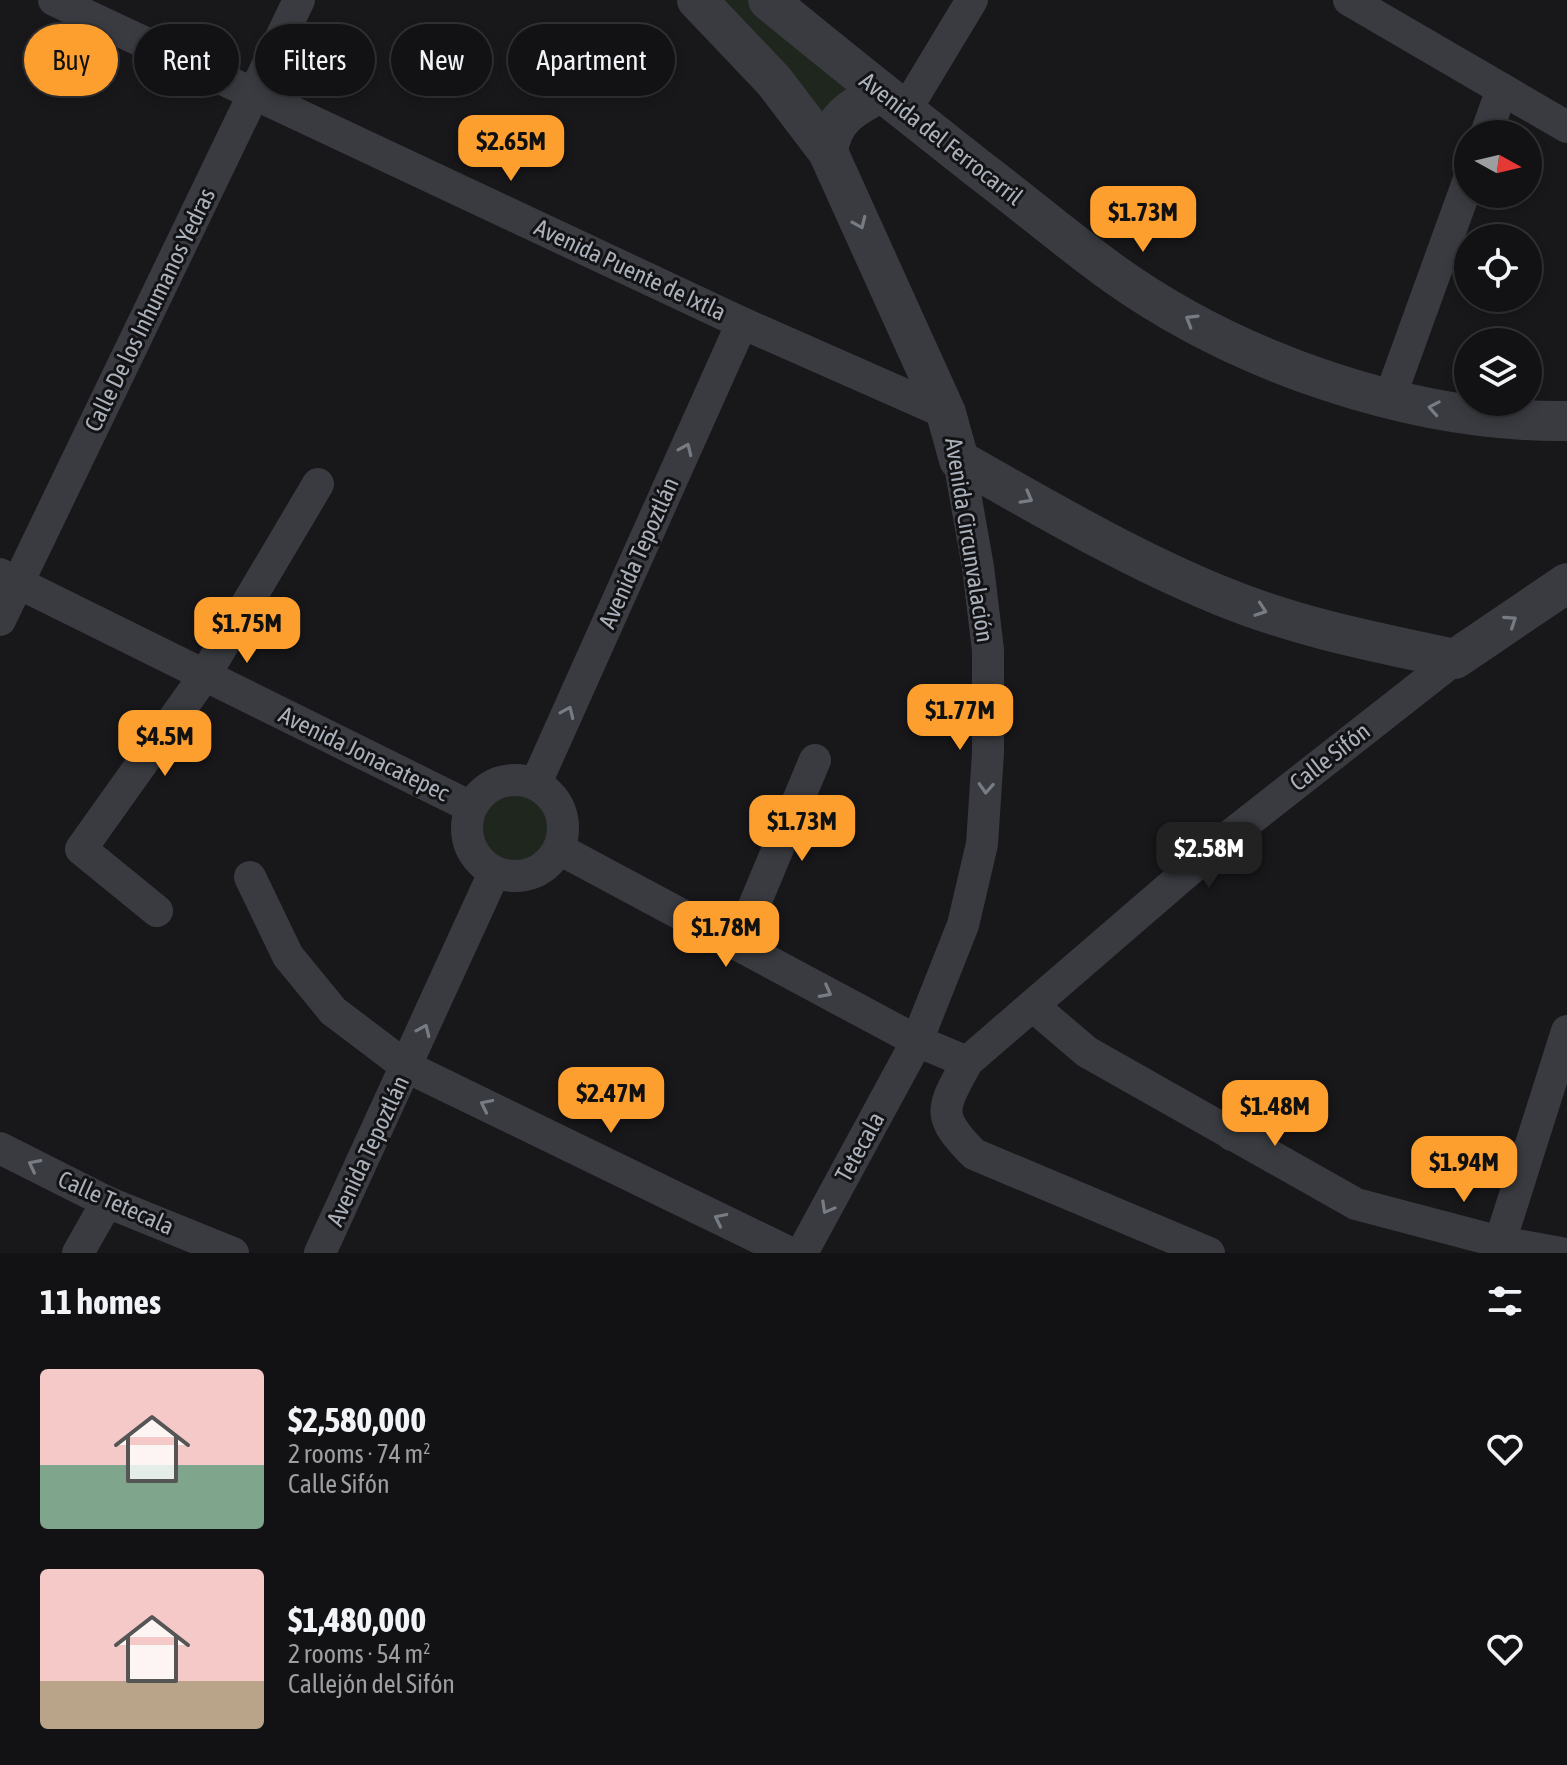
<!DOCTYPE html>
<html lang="en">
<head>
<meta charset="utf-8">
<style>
	:root { --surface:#121214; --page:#1b1b1d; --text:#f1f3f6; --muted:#9c9ea0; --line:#313234; --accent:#fd9f2e }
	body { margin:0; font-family:"Asap Condensed",sans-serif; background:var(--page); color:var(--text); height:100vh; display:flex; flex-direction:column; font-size:30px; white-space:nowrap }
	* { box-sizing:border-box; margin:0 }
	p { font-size:26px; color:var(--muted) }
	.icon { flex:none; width:44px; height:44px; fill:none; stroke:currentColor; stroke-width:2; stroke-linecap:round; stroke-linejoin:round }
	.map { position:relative; height:1253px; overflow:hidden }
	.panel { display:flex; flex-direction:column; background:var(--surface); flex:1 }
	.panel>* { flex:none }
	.top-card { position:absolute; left:24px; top:24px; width:800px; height:72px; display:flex; gap:16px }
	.needle { width:52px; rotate:98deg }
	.tools { position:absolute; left:1454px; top:120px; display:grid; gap:16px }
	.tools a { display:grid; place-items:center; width:88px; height:88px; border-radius:50%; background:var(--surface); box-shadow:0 4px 12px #0003,0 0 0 2px var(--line); font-size:40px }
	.price { position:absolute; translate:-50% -68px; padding:0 18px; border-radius:16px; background:var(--accent); color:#111; font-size:26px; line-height:52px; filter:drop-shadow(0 2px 4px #0008) }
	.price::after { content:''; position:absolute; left:50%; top:48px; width:24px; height:18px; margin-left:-12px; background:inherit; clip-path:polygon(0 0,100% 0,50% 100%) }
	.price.selected { background:#222; color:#fff }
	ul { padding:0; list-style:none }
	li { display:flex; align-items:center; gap:24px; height:200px; padding:0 40px }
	li span { display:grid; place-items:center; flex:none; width:224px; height:160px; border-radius:8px; color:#555 }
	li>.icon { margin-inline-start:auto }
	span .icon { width:96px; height:96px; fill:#fffc; stroke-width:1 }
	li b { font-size:34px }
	h2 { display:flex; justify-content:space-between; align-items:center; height:96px; padding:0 40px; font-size:34px }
	.pill { padding:0 28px; border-radius:36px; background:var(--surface); box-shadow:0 4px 12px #0003,0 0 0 2px var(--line); font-size:28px; line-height:72px }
	.pill.selected { background:var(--accent); color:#111 }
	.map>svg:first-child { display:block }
	.green { fill:#1e261e }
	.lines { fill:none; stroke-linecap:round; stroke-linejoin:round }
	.minor { stroke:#393b40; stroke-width:32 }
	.tertiary { stroke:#393b40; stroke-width:40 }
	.oneway { stroke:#777c84 }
	.labels { text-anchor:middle; stroke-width:6; stroke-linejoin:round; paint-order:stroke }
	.street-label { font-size:24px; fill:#aab1bb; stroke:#131316 }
</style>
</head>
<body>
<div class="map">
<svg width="1567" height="1253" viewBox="0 0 1567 1253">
	<rect width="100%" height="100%" fill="#18181b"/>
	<g class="green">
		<polygon points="697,0 768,0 880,93 830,135"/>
		<circle cx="515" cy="828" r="49"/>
	</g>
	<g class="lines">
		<g class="minor">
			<polyline points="54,0 742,323 946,413"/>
			<polyline points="1349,0 1567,127"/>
			<polyline points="905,111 972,0"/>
			<polyline points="1486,134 1502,89"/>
			<polyline points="1389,400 1468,182"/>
			<polyline points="0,574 471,807"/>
			<polyline points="0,620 299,0"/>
			<circle cx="515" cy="828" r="48"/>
			<polyline points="536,783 742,323"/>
			<polyline points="559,849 917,1041 967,1062"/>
			<polyline points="250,877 288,956 333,1011 407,1067 790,1253"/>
			<polyline points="157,911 81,849 205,675 318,484"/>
			<polyline points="738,944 815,760"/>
			<polyline points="1033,1006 1087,1052 1356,1204 1500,1242 1561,1253"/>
			<polyline points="1232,1135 1297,1109"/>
			<polyline points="0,1148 107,1202 233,1253"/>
			<polyline points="1500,1242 1567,1031"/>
			<polyline points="78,1253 107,1202"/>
			<polyline points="320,1253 494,873"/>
			<polyline points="802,1253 917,1041 963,925 982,844 988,753 988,650 978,567 959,460"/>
			<path d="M1209 1253 974 1154C934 1114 943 1108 967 1062L1223 841 1455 659"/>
		</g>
		<g class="tertiary">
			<path d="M697 0 774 81 828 152 946 413 959 460C1044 508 1129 558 1219 595 1296 627 1375 642 1455 659L1567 583"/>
			<path d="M768 0C838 58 909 114 980 170 1025 204 1068 241 1114 274 1239 363 1413 423 1567 421"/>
			<path d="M828 152C832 118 852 108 880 93"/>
		</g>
	</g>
	<defs><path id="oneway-chevron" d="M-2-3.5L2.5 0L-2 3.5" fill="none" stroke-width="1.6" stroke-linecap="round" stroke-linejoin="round" transform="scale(2)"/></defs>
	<g class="oneway">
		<use href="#oneway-chevron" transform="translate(860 223) rotate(66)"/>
		<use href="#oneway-chevron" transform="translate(1191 320) rotate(-149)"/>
		<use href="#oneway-chevron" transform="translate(1434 408) rotate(-170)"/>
		<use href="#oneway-chevron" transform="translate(686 449) rotate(-66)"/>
		<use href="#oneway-chevron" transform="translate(1027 498) rotate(29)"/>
		<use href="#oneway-chevron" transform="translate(1261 610) rotate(19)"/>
		<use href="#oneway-chevron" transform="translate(1511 621) rotate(-34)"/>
		<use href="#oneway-chevron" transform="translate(568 712) rotate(-66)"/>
		<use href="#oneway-chevron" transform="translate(986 788) rotate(93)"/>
		<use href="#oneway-chevron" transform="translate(826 992) rotate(28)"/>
		<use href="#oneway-chevron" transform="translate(424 1030) rotate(-66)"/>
		<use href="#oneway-chevron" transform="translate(486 1105) rotate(-154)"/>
		<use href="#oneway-chevron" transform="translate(34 1165) rotate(-153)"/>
		<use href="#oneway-chevron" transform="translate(827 1208) rotate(119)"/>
		<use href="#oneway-chevron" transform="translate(720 1219) rotate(-154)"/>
	</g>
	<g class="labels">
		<g class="street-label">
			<text transform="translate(941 139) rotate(38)" y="8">Avenida del Ferrocarril</text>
			<text transform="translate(630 270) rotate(25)" y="8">Avenida Puente de Ixtla</text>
			<text transform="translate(150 310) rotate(-64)" y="8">Calle De los Inhumanos Yedras</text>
			<text transform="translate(969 540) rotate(81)" y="8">Avenida Circunvalación</text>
			<text transform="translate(639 553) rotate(-66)" y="8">Avenida Tepoztlán</text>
			<text transform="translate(364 754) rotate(26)" y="8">Avenida Jonacatepec</text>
			<text transform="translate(1330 757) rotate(-38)" y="8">Calle Sifón</text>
			<text transform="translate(860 1147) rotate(-61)" y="8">Tetecala</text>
			<text transform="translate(368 1151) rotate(-65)" y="8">Avenida Tepoztlán</text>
			<text transform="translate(116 1203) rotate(24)" y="8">Calle Tetecala</text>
		</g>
	</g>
</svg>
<div class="tools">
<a><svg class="needle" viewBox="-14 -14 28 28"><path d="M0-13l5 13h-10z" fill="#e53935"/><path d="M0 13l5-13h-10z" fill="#9c9ea0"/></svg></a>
<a><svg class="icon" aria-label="locate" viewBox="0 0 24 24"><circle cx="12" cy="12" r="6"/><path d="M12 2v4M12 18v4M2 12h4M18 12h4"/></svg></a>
<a><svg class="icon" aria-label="layers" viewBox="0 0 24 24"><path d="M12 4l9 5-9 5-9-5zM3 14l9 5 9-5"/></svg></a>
</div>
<b class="price" style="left:511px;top:183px">$2.65M</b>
<b class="price" style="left:1143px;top:254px">$1.73M</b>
<b class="price" style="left:247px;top:665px">$1.75M</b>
<b class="price" style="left:960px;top:752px">$1.77M</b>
<b class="price" style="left:165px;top:778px">$4.5M</b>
<b class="price" style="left:802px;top:863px">$1.73M</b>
<b class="price selected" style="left:1209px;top:890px">$2.58M</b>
<b class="price" style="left:726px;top:969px">$1.78M</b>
<b class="price" style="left:611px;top:1135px">$2.47M</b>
<b class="price" style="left:1275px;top:1148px">$1.48M</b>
<b class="price" style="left:1464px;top:1204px">$1.94M</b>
<div class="top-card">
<a class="pill selected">Buy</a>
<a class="pill">Rent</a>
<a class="pill">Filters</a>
<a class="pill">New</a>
<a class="pill">Apartment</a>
</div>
</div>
<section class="panel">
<h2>11 homes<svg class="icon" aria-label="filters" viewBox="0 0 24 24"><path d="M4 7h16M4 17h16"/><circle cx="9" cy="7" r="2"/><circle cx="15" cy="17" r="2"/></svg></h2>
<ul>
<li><span style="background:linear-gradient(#f6c9c9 60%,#7fa58c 0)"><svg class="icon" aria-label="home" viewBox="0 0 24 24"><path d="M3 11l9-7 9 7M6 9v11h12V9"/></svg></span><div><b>$2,580,000</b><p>2 rooms · 74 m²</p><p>Calle Sifón</p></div><svg class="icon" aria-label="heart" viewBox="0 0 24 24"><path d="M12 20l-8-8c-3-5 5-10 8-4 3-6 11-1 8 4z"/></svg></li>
<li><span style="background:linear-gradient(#f6c9c9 70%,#b9a48a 0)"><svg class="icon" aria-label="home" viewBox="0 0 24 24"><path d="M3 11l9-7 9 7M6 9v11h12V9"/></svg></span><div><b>$1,480,000</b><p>2 rooms · 54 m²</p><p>Callejón del Sifón</p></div><svg class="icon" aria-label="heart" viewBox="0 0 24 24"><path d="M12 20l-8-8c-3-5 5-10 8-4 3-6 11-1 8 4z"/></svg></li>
</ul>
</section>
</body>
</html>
